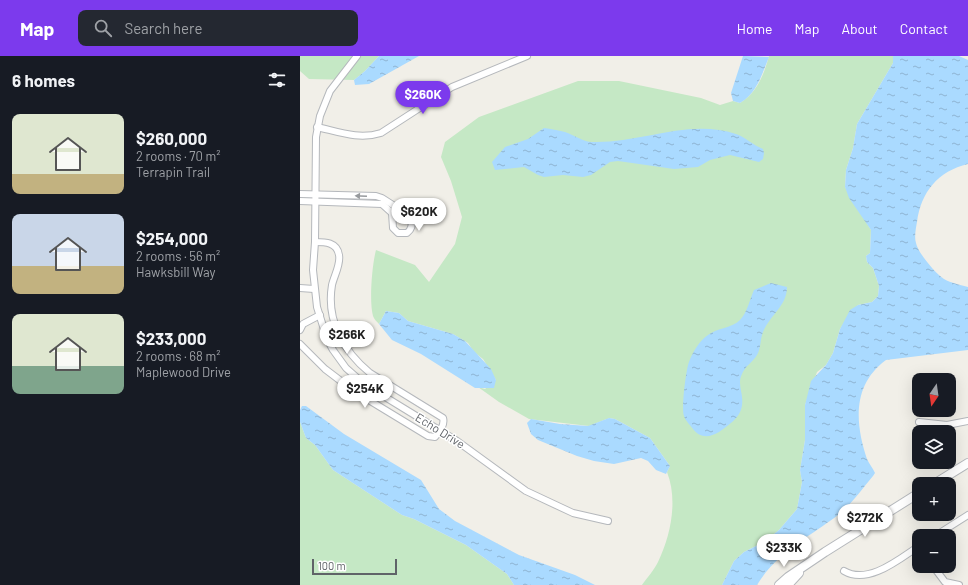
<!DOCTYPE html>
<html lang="en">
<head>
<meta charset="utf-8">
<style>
	:root { --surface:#171b24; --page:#242831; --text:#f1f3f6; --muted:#9ea1a6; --accent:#7c3aed }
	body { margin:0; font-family:Barlow,sans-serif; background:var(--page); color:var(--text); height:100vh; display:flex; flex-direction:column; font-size:15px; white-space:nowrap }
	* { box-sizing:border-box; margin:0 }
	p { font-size:13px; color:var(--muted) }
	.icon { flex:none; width:22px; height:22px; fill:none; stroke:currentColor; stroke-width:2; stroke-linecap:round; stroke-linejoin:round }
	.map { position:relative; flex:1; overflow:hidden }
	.panel { display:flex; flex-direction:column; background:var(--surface); width:300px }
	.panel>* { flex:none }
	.needle { width:26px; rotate:193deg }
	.tools { position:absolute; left:612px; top:317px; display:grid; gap:8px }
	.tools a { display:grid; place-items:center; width:44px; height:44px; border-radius:8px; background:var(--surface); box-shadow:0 4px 16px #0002; font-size:20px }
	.scale { position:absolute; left:12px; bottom:10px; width:85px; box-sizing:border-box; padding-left:4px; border:2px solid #5f6368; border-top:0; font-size:11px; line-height:14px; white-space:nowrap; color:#5f6368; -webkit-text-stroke:3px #fff; paint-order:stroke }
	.price { position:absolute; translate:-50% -34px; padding:0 9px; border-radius:14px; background:#fff; color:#222; font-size:13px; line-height:26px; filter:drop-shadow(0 1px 2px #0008) }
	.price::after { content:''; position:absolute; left:50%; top:24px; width:12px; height:9px; margin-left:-6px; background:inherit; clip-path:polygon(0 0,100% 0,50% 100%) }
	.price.selected { background:var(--accent); color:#fff }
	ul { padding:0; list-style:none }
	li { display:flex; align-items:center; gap:12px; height:100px; padding:0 12px }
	li span { display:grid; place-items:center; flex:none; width:112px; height:80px; border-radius:8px; color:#555 }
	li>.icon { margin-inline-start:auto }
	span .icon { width:48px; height:48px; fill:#fffc; stroke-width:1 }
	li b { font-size:17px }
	h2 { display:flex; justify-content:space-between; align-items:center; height:48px; padding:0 12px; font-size:17px }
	header { display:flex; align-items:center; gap:24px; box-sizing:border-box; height:56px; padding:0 20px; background:var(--accent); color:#fff }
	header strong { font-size:19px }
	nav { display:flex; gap:22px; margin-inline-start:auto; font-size:14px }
	.search { width:280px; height:36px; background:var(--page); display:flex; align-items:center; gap:10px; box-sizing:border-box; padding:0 14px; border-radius:8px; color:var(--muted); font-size:15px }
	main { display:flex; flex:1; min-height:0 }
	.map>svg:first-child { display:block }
	.green { fill:#c5e8c5 }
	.water { fill:url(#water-ripples) }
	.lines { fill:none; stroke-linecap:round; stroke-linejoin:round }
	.minor-casing { stroke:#b5b8bc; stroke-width:8 }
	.tertiary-casing { stroke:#b5b8bc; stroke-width:10 }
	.minor { stroke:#fff; stroke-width:6 }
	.tertiary { stroke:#fff; stroke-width:8 }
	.oneway { fill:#979a9d }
	.labels { text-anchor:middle; stroke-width:3; stroke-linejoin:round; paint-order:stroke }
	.street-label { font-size:12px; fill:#5f6368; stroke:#fff }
</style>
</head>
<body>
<header>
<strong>Map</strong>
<div class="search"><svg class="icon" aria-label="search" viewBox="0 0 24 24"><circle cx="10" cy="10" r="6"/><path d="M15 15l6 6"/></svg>Search here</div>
<nav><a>Home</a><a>Map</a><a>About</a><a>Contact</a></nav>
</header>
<main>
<section class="panel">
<h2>6 homes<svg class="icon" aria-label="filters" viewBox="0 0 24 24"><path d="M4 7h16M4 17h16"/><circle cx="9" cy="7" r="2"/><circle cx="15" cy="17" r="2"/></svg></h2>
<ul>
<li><span style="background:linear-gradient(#dfe7d0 75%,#c2b280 0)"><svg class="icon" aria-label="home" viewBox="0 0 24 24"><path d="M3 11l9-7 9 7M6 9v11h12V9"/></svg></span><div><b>$260,000</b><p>2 rooms · 70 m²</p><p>Terrapin Trail</p></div></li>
<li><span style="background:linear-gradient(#c9d6e8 65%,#c2b280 0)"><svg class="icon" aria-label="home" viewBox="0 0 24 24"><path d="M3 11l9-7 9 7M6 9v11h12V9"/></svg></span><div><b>$254,000</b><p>2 rooms · 56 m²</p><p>Hawksbill Way</p></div></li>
<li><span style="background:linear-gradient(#dfe7d0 65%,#7fa58c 0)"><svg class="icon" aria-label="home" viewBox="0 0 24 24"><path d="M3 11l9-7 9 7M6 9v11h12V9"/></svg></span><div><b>$233,000</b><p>2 rooms · 68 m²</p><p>Maplewood Drive</p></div></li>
</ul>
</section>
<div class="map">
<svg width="668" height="529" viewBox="0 0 668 529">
	<defs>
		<pattern id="water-ripples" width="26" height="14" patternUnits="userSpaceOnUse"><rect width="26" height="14" fill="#aadaff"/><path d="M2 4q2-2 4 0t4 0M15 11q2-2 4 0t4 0" fill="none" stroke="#8eb4d2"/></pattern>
	</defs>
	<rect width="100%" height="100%" fill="#f1efe8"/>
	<g class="green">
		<polygon points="0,0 79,0 65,15 54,24 9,23 0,15"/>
		<path d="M469 0H593V7L557 68 553 92 546 114 545 131 571 174 570 197 566 200 567 206 573 212 579 230 578 240 572 246 558 249 544 267 540 273 533 297 526 309 517 316 505 349V384L500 414 502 426 497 453 479 474 464 486 444 496 434 505 422 529H342C347 522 354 514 358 506 371 479 378 444 367 416L370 410 350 382 315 363 309 362 289 370 229 363 199 346 178 331 185 333 196 324 183 303 174 296 168 287 153 278 108 265 99 257 86 255 79 268C77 266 74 263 73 260 69 245 72 209 76 194L115 209 129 226 155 188 162 161 151 125 141 101 145 86 179 61 278 25H319L401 42 420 49 433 45 440 47C457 37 464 18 469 0Z"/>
		<polygon points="0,366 6,382 15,389 33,414 102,459 114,463 166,489 207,518 214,529 0,529"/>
	</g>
	<g class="water">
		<polygon points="79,0 119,0 69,28 55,29 54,24 65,15"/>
		<path d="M443 0 469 1C462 18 457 37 440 47L433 45 431 37Z"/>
		<path d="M593 0H659L668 4V108C638 115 621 136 617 166 616 172 614 181 616 187 618 197 636 218 644 223 651 227 661 229 668 231V294L586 304C552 329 555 367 567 403 569 408 573 412 575 417L573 420C562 433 551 449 538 459 508 482 478 495 457 529H422L434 505 444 496 464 486 479 474 497 453 502 426 500 414 505 384V349L511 325 526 309 533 297 540 273 550 254 558 249 572 246 578 240 579 230 573 212 567 206 566 200 570 197 571 174 549 142 545 131 546 114 553 92 557 68 593 7Z"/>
		<path d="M244 72C251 73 258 74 265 76 274 79 282 85 291 86 340 88 388 62 436 78 445 81 453 89 463 93L464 97 463 103 459 106 430 99 410 104 398 111 374 113 318 105 310 106 291 119 283 121 263 119 244 121 238 119 224 111 195 114 192 106 205 91 228 83Z"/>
		<path d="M471 227 487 231C487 250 470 259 463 276 460 283 461 293 457 299 453 306 445 310 442 318 439 324 440 329 441 335 446 357 436 364 419 376 409 382 400 382 393 373 390 369 385 364 384 360 381 354 386 313 389 306 392 297 400 284 408 279 417 272 432 272 440 264 447 257 450 243 454 234Z"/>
		<polygon points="86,255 99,257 108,265 153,278 165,285 191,313 196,324 194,332 175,332 121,298 92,284 79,268"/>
		<polygon points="2,350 6,350 44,378 121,424 139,453 155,465 219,499 275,519 295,529 214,529 207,518 166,489 114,463 102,459 33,414 15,389 6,382 0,366 0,354"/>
		<polygon points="309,362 315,363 350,382 370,410 366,418 356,414 348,405 341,402 314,408 294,405 277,400 238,384 231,378 227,367 231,363 260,368 288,370"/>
	</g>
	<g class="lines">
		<defs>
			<g id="minor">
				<polyline points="57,0 30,35 20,60 16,81 15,186 13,214 17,251 27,283 33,294 46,312 64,328 157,385 226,435 273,457 308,465"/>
				<path d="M17 71C39 76 59 84 81 77L152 31 227 0"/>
				<polyline points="0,138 76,140 82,142 96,151"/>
				<polyline points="0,145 82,148 92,157"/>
				<path d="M96 151 102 152C109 159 117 169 107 177H98L93 172 92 157Z"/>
				<polyline points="0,232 14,233"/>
				<polyline points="0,274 3,268 20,259"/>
				<path d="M0 288 25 313 54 335 128 380 135 381C140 376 145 368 143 362L70 317C43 295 26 264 32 229 34 220 41 208 39 199 37 186 25 186 15 186"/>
				<polyline points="619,366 647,369 668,365"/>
				<polyline points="635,480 668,459"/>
				<polyline points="633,510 645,526 659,529"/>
				<path d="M544 515C568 529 598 504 619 490"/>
			</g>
			<g id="tertiary">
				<polyline points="634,428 668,407"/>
				<polyline points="479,529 488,521 525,496 619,437"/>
				<polyline points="488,529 499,517"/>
			</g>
		</defs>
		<use href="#minor" class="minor-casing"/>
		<use href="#tertiary" class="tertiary-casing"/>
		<use href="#minor" class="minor"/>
		<use href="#tertiary" class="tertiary"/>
	</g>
	<defs><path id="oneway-solid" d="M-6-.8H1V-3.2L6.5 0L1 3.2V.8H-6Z"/></defs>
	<use class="oneway" href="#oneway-solid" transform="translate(61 140) rotate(-177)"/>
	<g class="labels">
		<g class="street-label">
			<text transform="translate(140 375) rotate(32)" y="4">Echo Drive</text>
		</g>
	</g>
</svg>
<div class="tools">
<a><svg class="needle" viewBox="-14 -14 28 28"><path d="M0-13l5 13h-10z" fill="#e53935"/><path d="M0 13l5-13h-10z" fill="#9ea1a6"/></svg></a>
<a><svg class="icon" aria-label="layers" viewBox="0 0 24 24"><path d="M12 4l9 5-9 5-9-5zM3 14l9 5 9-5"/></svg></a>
<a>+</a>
<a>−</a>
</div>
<div class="scale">100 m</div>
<b class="price selected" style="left:123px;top:59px">$260K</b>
<b class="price" style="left:119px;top:176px">$620K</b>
<b class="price" style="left:47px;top:299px">$266K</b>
<b class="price" style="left:65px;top:353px">$254K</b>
<b class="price" style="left:565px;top:482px">$272K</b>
<b class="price" style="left:484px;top:512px">$233K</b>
</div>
</main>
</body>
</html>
